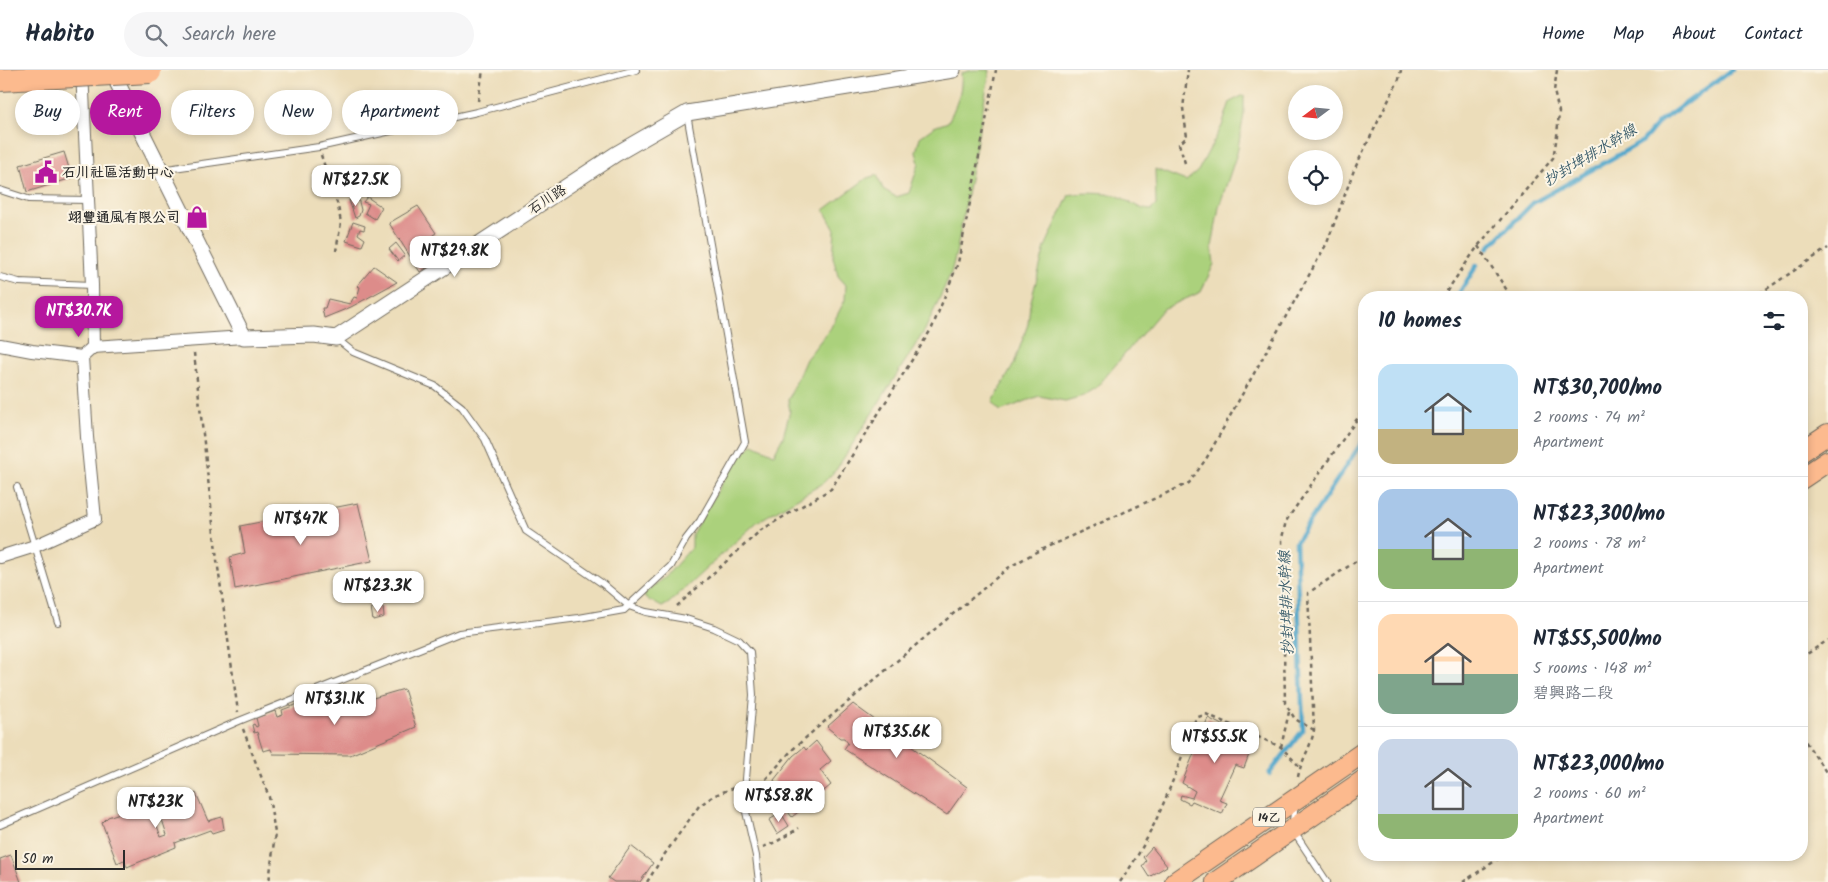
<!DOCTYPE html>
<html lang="en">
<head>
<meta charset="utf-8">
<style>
	:root { --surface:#fff; --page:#f6f6f7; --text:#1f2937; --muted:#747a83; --line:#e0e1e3; --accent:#b5179e }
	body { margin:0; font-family:Kalam,"LXGW WenKai TC",sans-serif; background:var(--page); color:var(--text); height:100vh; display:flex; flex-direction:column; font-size:19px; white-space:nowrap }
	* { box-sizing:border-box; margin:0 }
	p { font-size:16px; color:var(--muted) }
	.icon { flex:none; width:28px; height:28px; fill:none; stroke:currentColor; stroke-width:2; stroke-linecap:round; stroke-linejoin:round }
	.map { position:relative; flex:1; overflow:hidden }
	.sheet { position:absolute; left:1358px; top:221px; width:450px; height:570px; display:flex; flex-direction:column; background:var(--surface); border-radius:20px; box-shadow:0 2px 8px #0003 }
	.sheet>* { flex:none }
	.top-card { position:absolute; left:15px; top:20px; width:475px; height:45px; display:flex; gap:10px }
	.needle { width:32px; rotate:254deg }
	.tools { position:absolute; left:1288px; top:15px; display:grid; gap:10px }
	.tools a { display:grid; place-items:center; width:55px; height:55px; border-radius:50%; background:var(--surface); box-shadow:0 2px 8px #0003; font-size:25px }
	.scale { position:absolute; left:15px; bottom:12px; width:110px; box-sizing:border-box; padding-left:5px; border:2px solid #2b2b2b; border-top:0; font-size:14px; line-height:18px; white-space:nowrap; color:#2b2b2b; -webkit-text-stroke:4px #fcf5e5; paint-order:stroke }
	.price { position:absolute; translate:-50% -42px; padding:0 11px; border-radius:10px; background:#fff; color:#222; font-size:16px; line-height:32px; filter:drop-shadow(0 1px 2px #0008) }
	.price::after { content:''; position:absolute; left:50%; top:30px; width:15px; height:11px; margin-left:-8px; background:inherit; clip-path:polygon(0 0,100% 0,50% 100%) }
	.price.active { background:var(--accent); color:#fff }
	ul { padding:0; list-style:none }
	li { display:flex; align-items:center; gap:15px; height:125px; padding:0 20px }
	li+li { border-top:1px solid var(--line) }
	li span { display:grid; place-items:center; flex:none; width:140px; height:100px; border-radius:15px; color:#555 }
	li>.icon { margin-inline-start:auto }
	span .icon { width:60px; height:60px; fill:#fffc; stroke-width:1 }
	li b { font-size:21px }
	h2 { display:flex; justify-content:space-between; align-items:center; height:60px; padding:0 20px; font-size:21px }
	.chip { padding:0 18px; border-radius:22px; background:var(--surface); box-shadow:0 2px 8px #0003; font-size:18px; line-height:45px }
	.chip.active { background:var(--accent); color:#fff }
	header { display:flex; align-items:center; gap:30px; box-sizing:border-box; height:70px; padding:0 25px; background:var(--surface); border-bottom:1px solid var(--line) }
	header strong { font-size:24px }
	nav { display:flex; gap:28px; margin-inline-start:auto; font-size:18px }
	.search { width:350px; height:45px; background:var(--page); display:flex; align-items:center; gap:12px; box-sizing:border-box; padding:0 18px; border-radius:28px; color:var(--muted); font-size:19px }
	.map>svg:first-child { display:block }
	.green { fill:#abd17b; stroke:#6b7e53 }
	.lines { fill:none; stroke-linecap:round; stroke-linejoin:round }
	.stream { stroke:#4da5ca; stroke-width:4.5 }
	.building { fill:#dd8c8a }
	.service-casing { stroke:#6f695d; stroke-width:8 }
	.minor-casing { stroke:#6f695d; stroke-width:14 }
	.tertiary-casing { stroke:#6f695d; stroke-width:17 }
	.primary-casing { stroke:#6f695d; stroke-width:22 }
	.path { stroke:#6f695d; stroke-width:2.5; stroke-dasharray:4 4; stroke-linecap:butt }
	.service { stroke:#fff; stroke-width:6 }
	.minor { stroke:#fff; stroke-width:12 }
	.tertiary { stroke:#fff; stroke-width:15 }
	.primary { stroke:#fcba8e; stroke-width:20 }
	.motorway-bridge-casing { stroke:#6f695d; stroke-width:24; stroke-linecap:butt }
	.motorway-bridge { stroke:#fcba8e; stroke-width:22 }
	.labels { text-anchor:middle; stroke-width:4; stroke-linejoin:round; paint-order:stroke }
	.shield { fill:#fcf5e5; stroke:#6a6863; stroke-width:1 }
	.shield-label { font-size:12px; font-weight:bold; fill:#2b2b2b }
	.poi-label { font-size:14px; font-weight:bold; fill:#2b2b2b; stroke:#fcf5e5; text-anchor:start }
	.street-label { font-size:14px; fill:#2b2b2b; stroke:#fcf5e5 }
	.water-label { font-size:15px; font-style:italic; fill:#395c6b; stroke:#fcf5e5 }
</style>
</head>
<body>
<header>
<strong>Habito</strong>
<div class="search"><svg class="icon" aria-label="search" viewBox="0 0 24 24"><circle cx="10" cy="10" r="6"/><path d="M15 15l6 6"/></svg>Search here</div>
<nav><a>Home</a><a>Map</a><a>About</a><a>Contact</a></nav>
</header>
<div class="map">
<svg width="1828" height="812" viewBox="0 0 1828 812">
	<rect width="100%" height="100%" fill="#fcf5e5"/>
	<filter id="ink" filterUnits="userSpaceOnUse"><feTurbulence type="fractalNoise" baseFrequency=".02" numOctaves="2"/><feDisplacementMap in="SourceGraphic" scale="10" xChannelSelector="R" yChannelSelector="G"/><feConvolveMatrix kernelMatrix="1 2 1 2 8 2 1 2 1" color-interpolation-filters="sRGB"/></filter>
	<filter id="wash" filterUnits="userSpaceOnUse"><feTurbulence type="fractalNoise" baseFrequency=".0096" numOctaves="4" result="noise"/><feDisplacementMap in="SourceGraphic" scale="20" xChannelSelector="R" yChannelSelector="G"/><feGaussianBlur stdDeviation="1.12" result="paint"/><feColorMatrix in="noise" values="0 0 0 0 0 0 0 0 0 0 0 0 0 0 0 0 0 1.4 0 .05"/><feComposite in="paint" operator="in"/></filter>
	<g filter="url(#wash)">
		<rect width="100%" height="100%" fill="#ecddba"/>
		<g class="green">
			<path d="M973 0H990L957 179 951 203 925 260 836 400 822 414 757 452 669 533 662 537 645 528 644 524 667 505 692 477V464L736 390 753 374 774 384 783 367 790 341 788 330 806 289 830 259 845 230 846 215 838 206 833 187 835 160 824 140 867 108 877 105 883 119 896 127 909 123 919 93 916 82 920 67 934 57 948 52C956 36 963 21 961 3Z"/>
			<path d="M1244 25V44L1237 83 1219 137 1212 177 1214 194 1201 222 1163 239 1096 318 1083 326 1065 331 1039 326 1000 341 993 332 1014 294 1028 254 1030 235 1045 177 1069 125C1081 122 1106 123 1118 126 1129 130 1138 140 1151 140L1156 135 1155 99 1186 111 1198 101 1222 56 1230 32Z"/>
		</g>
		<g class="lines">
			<g class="stream">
				<polyline points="1488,178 1533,133 1643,71 1659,52 1732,0"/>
				<polyline points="1456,228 1477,195"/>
				<polyline points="1269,704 1303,660 1296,472 1364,369"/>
			</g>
		</g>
		<g id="blocks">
			<g class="building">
				<polygon points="64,82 72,108 27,122 20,95"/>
				<polygon points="367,127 382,137 375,149 365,143 369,134 363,132"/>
				<polygon points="358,128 361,140 359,146 355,148 349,130"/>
				<polygon points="418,136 436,163 433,165 446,186 420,202 389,153"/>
				<polygon points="353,152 365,156 364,160 360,159 358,164 365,169 362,176 346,171"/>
				<polygon points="396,173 405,185 398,191 389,179"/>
				<polygon points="374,196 397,212 351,237 324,248 322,238 325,238 328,229 350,234 354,227 357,228 360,217 357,216"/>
				<polygon points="358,433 372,491 235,519 230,487 245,483 240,456"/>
				<polygon points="383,537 384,547 373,550 371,538"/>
				<polygon points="404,619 416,657 350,685 273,684 271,679 263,681 257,662 254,663 252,655 254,654 256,657 258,656 256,648 275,641 277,647 283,645 282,640 314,628 319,640 330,636 331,638 339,636 339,638"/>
				<polygon points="853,634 967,717 947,745 844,679 848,673 844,668 840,668 827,657"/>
				<polygon points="1208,648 1254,671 1244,698 1235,695 1219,730 1227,733 1222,744 1192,731 1190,734 1180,729 1181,725 1192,728 1195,721 1182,713"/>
				<polygon points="816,671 831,691 820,700 831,715 792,747 771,720 776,716 774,710 793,686 804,677 806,680"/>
				<polygon points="196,723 208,751 222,747 224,759 212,763 210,760 175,773 176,777 127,797 124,790 117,793 102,753 108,747 149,733 161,767 167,765 158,737"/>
				<polygon points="781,743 789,756 777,764 769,750"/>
				<polygon points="631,776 653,793 640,812 614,812 608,808"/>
				<polygon points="1152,777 1167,796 1149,807 1142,796 1146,791 1143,787"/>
				<polygon points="11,785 21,812 0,812 0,789"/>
			</g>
		</g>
	</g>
	<g filter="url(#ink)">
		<use href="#blocks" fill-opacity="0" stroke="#6f695d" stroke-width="1"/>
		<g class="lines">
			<defs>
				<g id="service">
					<polyline points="160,100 319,77 477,42 636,0"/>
					<polyline points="0,120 28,129 88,130"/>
					<polyline points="0,207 19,212 92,215"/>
					<polyline points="337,269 353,282 435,316 462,337 485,369 526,461 603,514 629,536 646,542 686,549 714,558 739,570 750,582 753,625 744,733 756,786 759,812"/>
					<polyline points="17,417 58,552"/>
					<polyline points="1295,734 1292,759 1327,812"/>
					<polyline points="0,755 239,651 459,563 579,548 624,540 671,496 686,469 700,451 745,372 687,44"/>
				</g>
				<g id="minor">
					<polyline points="0,275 32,281 82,287"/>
					<polyline points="93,277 244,267"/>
					<polyline points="0,487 35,476 95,449 87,367 82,287 93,277 92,215 82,0"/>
				</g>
				<polyline id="tertiary" points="111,0 244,267 314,265 336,268 616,84 687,43 953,0"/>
				<g id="primary">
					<polyline points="1801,382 1828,364"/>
					<polyline points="1801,409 1828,391"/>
					<polyline points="1175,812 1364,682"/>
					<polyline points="1216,812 1364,710"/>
				</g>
			</defs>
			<use href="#service" class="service-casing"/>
			<use href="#minor" class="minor-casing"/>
			<use href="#tertiary" class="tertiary-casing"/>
			<use href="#primary" class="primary-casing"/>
			<g class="path">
				<polyline points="478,31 483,0"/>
				<polyline points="321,85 338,136 341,153 336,181"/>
				<polyline points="1185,93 1179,74 1187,67 1183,38 1188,0"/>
				<polyline points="1478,176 1512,228"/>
				<polyline points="1442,228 1478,176 1553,88 1557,66 1559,42 1554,21 1557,0"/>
				<polyline points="1753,228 1828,178"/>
				<polyline points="194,283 217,490 238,642"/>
				<polyline points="677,536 761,460 831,419 932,258 958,193 996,0"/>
				<polyline points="1801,588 1828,570"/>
				<polyline points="243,659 269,727 275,763 269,812"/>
				<polyline points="1314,660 1295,649 1285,633 1282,468 1286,451 1364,339"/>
				<polyline points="1801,665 1828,705"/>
				<polyline points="1281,677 1289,642"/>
				<path d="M1298 707C1301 690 1311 678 1314 660L1308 523 1364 486"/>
				<polyline points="755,721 792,680 818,657 1008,498 1036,482 1189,413 1206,389 1327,173 1354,100 1399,9 1401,0"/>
				<polyline points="763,777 776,772 799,758"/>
				<polyline points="647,812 664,785 699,736 715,725 736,717"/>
				<path d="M1120 812C1156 763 1175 705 1196 648L1206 644 1281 677 1300 697"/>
				<polyline points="1463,812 1504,785"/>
			</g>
			<use href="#service" class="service"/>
			<use href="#minor" class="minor"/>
			<use href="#tertiary" class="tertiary"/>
			<use href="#primary" class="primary"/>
			<defs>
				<polyline id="motorway-bridge" points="0,10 150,2"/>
			</defs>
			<use href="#motorway-bridge" class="motorway-bridge-casing"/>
			<use href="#motorway-bridge" class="motorway-bridge"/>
		</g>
	</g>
	<defs>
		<symbol id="civic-bare" viewBox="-9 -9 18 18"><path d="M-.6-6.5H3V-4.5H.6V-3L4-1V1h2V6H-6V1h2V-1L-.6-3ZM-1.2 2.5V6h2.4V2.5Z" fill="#b5179e" stroke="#fcf5e5" stroke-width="2.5" paint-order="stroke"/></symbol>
		<symbol id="shop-bare" viewBox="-9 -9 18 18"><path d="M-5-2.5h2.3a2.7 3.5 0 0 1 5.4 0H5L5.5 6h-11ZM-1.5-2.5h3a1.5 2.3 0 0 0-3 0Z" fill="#b5179e" stroke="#fcf5e5" stroke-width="2.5" paint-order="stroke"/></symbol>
	</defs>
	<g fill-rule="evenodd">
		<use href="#civic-bare" x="30" y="86" width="32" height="32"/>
		<use href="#shop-bare" x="181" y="131" width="32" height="32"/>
	</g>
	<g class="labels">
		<rect class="shield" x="1253" y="737.5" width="32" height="19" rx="4"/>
		<g class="shield-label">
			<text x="1269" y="751">14乙</text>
		</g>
		<g class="poi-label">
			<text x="62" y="107">石川社區活動中心</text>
			<text x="180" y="152" text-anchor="end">翊豐通風有限公司</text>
		</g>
		<g class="street-label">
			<text transform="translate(547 129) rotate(-33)" y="5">石川路</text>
		</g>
		<g class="water-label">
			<text transform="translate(1590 85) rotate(-31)" y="5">抄封埤排水幹線</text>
			<text transform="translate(1286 533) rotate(-92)" y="5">抄封埤排水幹線</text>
		</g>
	</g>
</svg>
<div class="tools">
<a><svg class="needle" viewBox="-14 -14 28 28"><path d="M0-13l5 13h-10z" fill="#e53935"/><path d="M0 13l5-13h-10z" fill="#747a83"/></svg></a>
<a><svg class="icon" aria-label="locate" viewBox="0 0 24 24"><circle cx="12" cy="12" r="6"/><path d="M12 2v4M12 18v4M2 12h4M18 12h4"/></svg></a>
</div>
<div class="scale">50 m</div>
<b class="price" style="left:356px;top:137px">NT$27.5K</b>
<b class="price" style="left:455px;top:208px">NT$29.8K</b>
<b class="price active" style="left:79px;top:268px">NT$30.7K</b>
<b class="price" style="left:301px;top:476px">NT$47K</b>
<b class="price" style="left:378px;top:543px">NT$23.3K</b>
<b class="price" style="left:335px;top:656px">NT$31.1K</b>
<b class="price" style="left:897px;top:689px">NT$35.6K</b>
<b class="price" style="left:1215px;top:694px">NT$55.5K</b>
<b class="price" style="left:779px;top:753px">NT$58.8K</b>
<b class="price" style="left:156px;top:759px">NT$23K</b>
<div class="top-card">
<a class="chip">Buy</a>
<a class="chip active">Rent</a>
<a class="chip">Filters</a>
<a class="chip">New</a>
<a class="chip">Apartment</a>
</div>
<section class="sheet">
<h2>10 homes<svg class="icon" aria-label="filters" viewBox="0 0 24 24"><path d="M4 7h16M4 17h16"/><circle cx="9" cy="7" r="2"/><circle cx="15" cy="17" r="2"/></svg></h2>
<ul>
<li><span style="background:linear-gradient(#bfe0f5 65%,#c2b280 0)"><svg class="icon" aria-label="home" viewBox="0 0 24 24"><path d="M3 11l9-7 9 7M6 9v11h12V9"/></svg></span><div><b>NT$30,700/mo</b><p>2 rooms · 74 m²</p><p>Apartment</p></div></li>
<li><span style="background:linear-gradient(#a9c7e8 60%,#8fb573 0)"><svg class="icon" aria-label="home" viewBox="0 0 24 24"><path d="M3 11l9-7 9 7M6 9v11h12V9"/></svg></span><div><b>NT$23,300/mo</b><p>2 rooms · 78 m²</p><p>Apartment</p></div></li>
<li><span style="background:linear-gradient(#ffd9b3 60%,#7fa58c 0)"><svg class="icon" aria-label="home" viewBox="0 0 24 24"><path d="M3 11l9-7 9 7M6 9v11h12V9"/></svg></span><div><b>NT$55,500/mo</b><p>5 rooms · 148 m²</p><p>碧興路二段</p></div></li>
<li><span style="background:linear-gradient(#c9d6e8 75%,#8fb573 0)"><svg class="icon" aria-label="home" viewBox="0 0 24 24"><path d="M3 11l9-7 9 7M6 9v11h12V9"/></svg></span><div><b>NT$23,000/mo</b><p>2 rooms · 60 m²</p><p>Apartment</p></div></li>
</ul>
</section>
</div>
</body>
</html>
